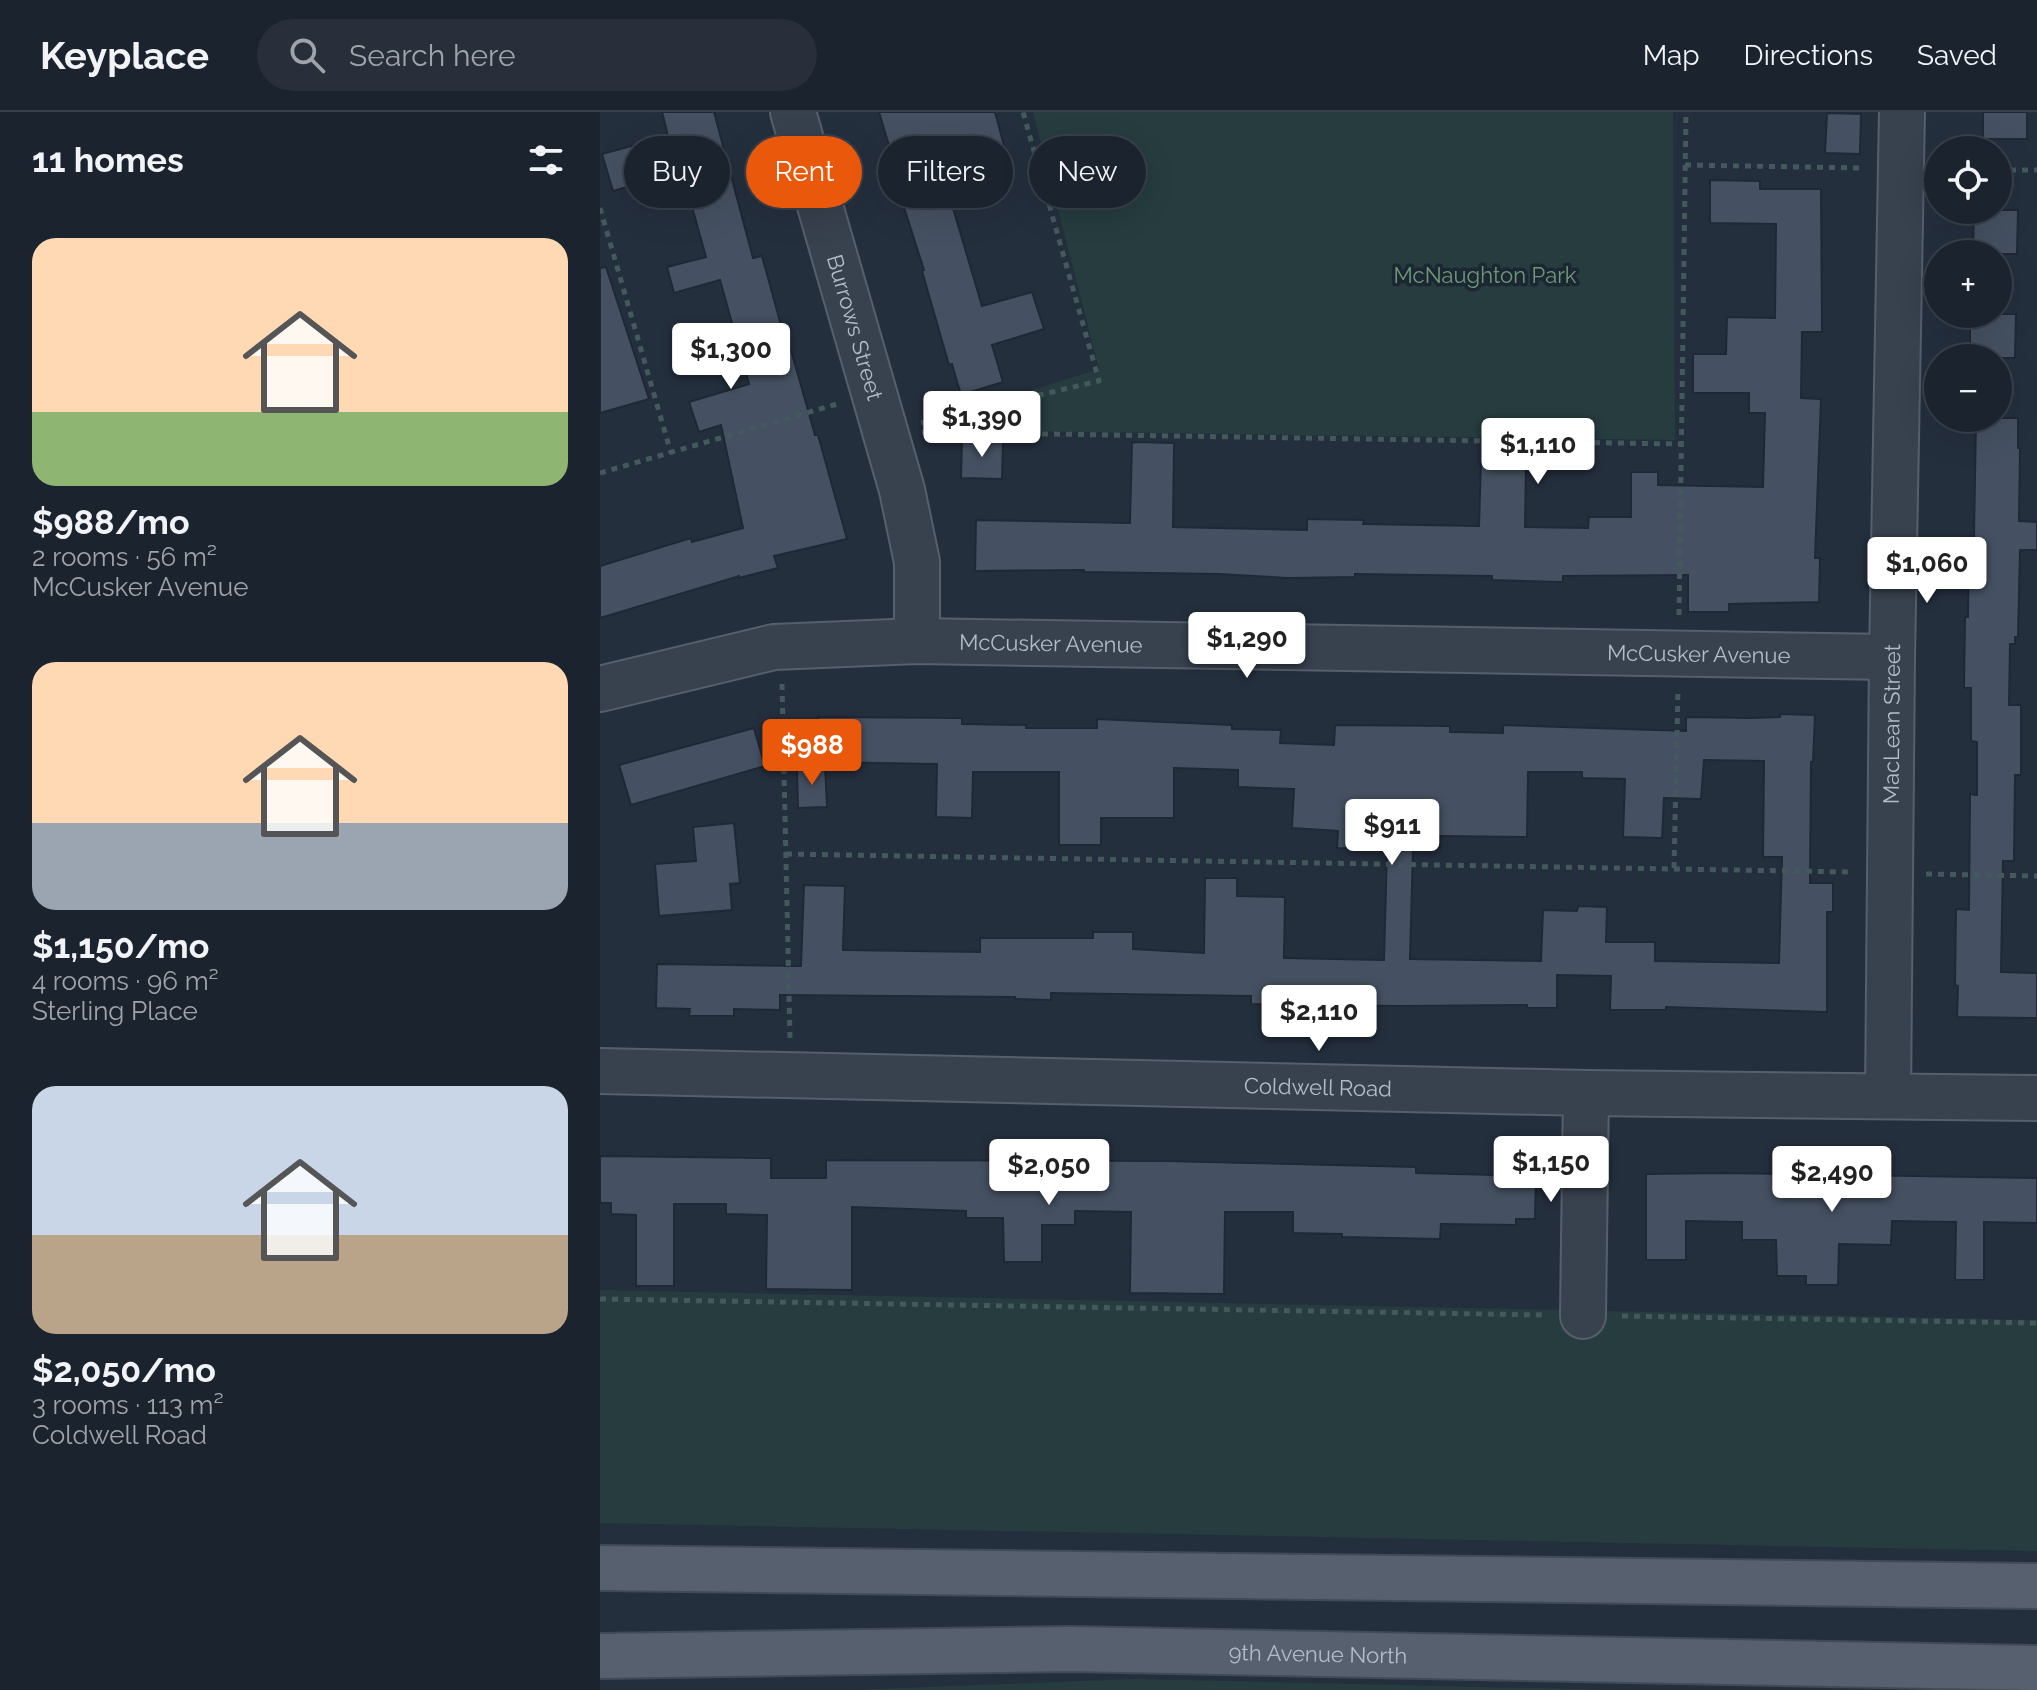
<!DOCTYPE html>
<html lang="en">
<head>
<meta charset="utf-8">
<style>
	:root { --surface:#1b232e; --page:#282f3a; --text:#f1f3f6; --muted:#a0a4aa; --line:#39404a; --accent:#ea580c }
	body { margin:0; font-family:Raleway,sans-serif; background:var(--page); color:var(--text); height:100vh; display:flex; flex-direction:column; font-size:30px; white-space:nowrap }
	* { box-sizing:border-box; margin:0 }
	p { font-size:26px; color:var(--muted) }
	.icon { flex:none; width:44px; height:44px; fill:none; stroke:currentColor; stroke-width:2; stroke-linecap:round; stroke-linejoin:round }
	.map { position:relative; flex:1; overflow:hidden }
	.details { display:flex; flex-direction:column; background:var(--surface); width:600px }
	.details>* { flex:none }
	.hud { position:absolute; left:24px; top:24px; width:760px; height:72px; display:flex; gap:16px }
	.fabs { position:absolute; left:1324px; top:24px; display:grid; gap:16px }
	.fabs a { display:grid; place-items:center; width:88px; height:88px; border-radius:50%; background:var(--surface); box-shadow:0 8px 32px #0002,0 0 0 2px var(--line); font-size:40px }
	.price { position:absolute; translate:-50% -68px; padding:0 18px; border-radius:8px; background:#fff; color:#222; font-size:26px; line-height:52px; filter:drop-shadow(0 2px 4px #0008) }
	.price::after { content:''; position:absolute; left:50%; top:48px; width:24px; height:18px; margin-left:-12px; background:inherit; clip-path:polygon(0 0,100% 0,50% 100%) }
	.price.active { background:var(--accent); color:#fff }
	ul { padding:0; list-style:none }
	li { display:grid; align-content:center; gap:16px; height:424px; padding:0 32px }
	li span { display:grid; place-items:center; height:248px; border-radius:24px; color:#555 }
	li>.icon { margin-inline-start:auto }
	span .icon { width:144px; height:144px; fill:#fffc; stroke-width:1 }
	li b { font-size:34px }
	h2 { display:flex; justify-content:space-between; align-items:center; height:96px; padding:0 32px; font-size:34px }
	.tag { padding:0 28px; border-radius:36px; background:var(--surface); box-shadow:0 8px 32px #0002,0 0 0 2px var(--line); font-size:28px; line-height:72px }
	.tag.active { background:var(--accent); color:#fff }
	header { display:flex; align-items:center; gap:48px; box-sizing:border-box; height:112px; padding:0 40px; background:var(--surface); border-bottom:2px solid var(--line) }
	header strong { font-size:38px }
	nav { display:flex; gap:44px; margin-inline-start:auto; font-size:28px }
	.search { width:560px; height:72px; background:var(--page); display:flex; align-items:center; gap:20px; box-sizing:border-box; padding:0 28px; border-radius:44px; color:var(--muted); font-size:30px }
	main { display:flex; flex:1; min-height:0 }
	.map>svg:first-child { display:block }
	.green { fill:#263c3f }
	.building { fill:#455162; stroke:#1f2835; stroke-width:2; fill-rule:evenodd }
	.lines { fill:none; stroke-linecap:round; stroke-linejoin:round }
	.minor-casing { stroke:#565f6c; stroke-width:48 }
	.major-casing { stroke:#414a57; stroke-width:48 }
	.path { stroke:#44595c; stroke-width:5; stroke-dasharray:6 6; stroke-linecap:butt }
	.minor { stroke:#38414e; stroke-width:44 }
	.major { stroke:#56606e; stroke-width:44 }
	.labels { text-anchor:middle; stroke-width:7; stroke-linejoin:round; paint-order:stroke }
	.park-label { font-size:22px; fill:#6b9a76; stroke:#1d2633 }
	.street-label { font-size:22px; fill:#b4bcc9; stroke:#1d2633 }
</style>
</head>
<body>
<header>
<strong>Keyplace</strong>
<div class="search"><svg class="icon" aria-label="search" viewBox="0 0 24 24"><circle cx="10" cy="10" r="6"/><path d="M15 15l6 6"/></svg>Search here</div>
<nav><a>Map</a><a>Directions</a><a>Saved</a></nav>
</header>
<main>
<section class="details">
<h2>11 homes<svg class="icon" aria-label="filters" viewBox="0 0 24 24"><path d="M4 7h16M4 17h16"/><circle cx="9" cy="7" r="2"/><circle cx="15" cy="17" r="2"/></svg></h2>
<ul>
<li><span style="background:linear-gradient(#ffd9b3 70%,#8fb573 0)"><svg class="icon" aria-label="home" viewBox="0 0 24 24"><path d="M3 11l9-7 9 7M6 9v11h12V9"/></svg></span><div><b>$988/mo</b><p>2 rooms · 56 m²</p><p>McCusker Avenue</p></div></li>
<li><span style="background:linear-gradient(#ffd9b3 65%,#9aa5b1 0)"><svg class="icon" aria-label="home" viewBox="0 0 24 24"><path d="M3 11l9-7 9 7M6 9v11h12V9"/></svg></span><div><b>$1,150/mo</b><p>4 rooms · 96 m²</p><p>Sterling Place</p></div></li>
<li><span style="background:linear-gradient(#c9d6e8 60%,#b9a48a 0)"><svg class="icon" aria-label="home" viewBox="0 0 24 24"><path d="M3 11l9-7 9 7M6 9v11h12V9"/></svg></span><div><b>$2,050/mo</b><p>3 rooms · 113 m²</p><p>Coldwell Road</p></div></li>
</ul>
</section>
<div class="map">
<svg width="1437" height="1578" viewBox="0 0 1437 1578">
	<rect width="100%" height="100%" fill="#242f3e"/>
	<g class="green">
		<polygon points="433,0 1073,0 1075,328 411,319 385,293 499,257"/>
		<polygon points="0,1178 1437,1208 1437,1439 0,1411"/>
		<polygon points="536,1567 1019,1578 249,1578"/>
	</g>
	<g class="building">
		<polygon points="62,0 114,0 153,146 162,144 188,239 191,238 215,323 218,323 247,427 174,444 178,456 139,466 139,464 0,506 0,454 91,426 92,430 143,416 121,313 99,320 89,290 149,272 120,168 74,181 67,155 106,145 82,59 13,79 2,42 68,24"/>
		<polygon points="279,0 395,0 406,41 342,59 382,194 432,180 444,217 392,233 403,270 361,283 352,252 349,253 322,159 324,158 291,55 295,54"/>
		<rect x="1383" y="0" width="44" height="27"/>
		<polygon points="1227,1 1261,2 1260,42 1225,41"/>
		<polygon points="1110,68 1160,69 1160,77 1221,77 1222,220 1202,220 1201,286 1221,287 1215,446 1220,446 1219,490 1129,492 1129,500 1088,500 1088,463 963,464 963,470 892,468 892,464 755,462 755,465 687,466 619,462 484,460 484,458 375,459 376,408 530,411 532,330 574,331 573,415 707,418 707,407 764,408 763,412 879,414 881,349 926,350 925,415 988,416 989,405 1031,405 1031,360 1058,360 1058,373 1163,375 1165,301 1149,301 1149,281 1093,281 1093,242 1126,242 1127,205 1175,206 1176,112 1110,111"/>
		<polygon points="1374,98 1418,98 1417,142 1373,142"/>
		<polygon points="6,155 49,287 0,301 0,156"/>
		<polygon points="1370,202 1416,202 1415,246 1374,246 1374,232 1370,232"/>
		<polygon points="1376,306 1418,306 1418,336 1420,336 1419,409 1437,410 1437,438 1420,438 1418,525 1415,525 1415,532 1410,532 1409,593 1421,593 1421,663 1415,663 1414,749 1403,749 1401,860 1437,861 1437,906 1357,905 1358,874 1355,873 1356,797 1369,798 1370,682 1377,683 1377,630 1371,629 1371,576 1364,576 1365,505 1368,505 1369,424 1374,424"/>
		<polygon points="362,327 403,328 402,367 361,366"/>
		<path d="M1180 602 1215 603 1213 650H1211L1210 771H1233V800H1227V900L1066 895V898H1010L1011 864 957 863V896H927V893L797 894 651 892V884L451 881V888L415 887V885L180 883V898L134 897V904H89L90 897 56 896 57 852 201 854 204 773 245 774 243 838 380 840V826H493V820H533V837L604 841 605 766H637V784L685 785 684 846 784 848 787 737 737 736 738 719 692 716 694 677 638 675V658L574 656V706H501V733H459V660H373L372 706 336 705 337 652 217 650 218 605 362 606V612L426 613V616H497V607L632 613V617L681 618 680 631 734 633 735 613 850 614V620L903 621V613L1086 619V605L1153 606 1180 605ZM1104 648 1164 649 1163 745H1182L1179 851 1055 849V830H1006L1007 795 978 794 977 799 943 798 941 849 810 847 813 736H840V724L927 725 928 660H982V666L1025 667 1023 725 1062 726 1064 686 1101 687Z"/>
		<polygon points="154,616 165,654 31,693 19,653"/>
		<polygon points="225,654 227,695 198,696 197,655"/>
		<polygon points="134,711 140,771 130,772 132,798 59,804 55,752 96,749 93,715"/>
		<polygon points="0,1044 171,1046 171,1066 226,1066 226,1048 565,1049 816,1055 816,1061 936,1064 935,1107 916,1107 916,1113 841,1112 840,1127 742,1125 742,1122 693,1121 693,1100 625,1100 624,1182 530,1181 531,1100 475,1099 475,1113 442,1113 442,1150 404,1150 403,1106 366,1106 366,1099 252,1095 252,1178 166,1177 167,1103 126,1102 126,1092 74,1092 74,1174 36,1174 36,1103 11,1102 11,1091 0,1091"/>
		<polygon points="1125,1061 1437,1066 1437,1111 1384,1110 1384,1168 1355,1168 1356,1110 1292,1109 1291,1133 1239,1132 1238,1173 1206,1173 1206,1164 1177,1164 1176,1128 1142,1128 1142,1110 1086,1109 1086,1148 1046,1148 1046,1062"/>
	</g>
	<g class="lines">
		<defs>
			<g id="minor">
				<path id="s1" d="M193 0 302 378 317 450V529"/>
				<path id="s2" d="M0 577 174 535 317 529 1292 545"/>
				<path id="s3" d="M0 959 986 981 1437 986"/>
				<path id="s4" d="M1288 984 1292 545 1302 0"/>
				<polyline points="983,1204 986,981"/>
			</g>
			<g id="major">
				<polyline points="0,1456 1437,1474"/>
				<path id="s5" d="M0 1544 471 1537 1437 1556"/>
			</g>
		</defs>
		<use href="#minor" class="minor-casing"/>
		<use href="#major" class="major-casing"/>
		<g class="path">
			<polyline points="1085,53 1265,56"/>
			<polyline points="1398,58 1437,58"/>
			<polyline points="0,96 71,341"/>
			<polyline points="321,311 499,269 423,0"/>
			<polyline points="322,320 1081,332"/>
			<polyline points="0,361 237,292"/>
			<polyline points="1079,503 1086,0"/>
			<polyline points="182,572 190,926"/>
			<polyline points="186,742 1252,760"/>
			<polyline points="1074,756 1078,577"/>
			<polyline points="1326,762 1437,764"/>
			<polyline points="0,1187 944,1203"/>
			<polyline points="1022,1204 1437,1211"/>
		</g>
		<use href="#minor" class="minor"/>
		<use href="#major" class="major"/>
	</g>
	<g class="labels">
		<g class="park-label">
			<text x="885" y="171">McNaughton Park</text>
		</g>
		<g class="street-label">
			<text dy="8" stroke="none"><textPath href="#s1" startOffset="224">Burrows Street</textPath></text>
			<text dy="8" stroke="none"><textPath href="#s2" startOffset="456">McCusker Avenue</textPath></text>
			<text dy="8" stroke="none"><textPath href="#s2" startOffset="1104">McCusker Avenue</textPath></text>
			<text dy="8" stroke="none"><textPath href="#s4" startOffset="372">MacLean Street</textPath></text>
			<text dy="8" stroke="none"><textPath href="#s3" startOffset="718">Coldwell Road</textPath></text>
			<text dy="8" stroke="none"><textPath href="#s5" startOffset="718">9th Avenue North</textPath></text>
		</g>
	</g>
</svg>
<div class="fabs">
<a><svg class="icon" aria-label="locate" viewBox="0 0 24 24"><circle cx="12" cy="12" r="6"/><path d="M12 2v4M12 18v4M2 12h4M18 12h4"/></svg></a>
<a>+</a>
<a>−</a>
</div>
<b class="price" style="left:131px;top:279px">$1,300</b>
<b class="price" style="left:382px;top:347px">$1,390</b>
<b class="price" style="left:938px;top:374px">$1,110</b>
<b class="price" style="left:1327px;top:493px">$1,060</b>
<b class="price" style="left:647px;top:568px">$1,290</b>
<b class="price active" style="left:212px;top:675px">$988</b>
<b class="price" style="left:792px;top:755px">$911</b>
<b class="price" style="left:719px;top:941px">$2,110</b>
<b class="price" style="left:951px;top:1092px">$1,150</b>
<b class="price" style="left:449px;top:1095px">$2,050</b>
<b class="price" style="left:1232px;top:1102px">$2,490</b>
<div class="hud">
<a class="tag">Buy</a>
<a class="tag active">Rent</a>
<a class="tag">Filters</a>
<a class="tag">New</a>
</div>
</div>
</main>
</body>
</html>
